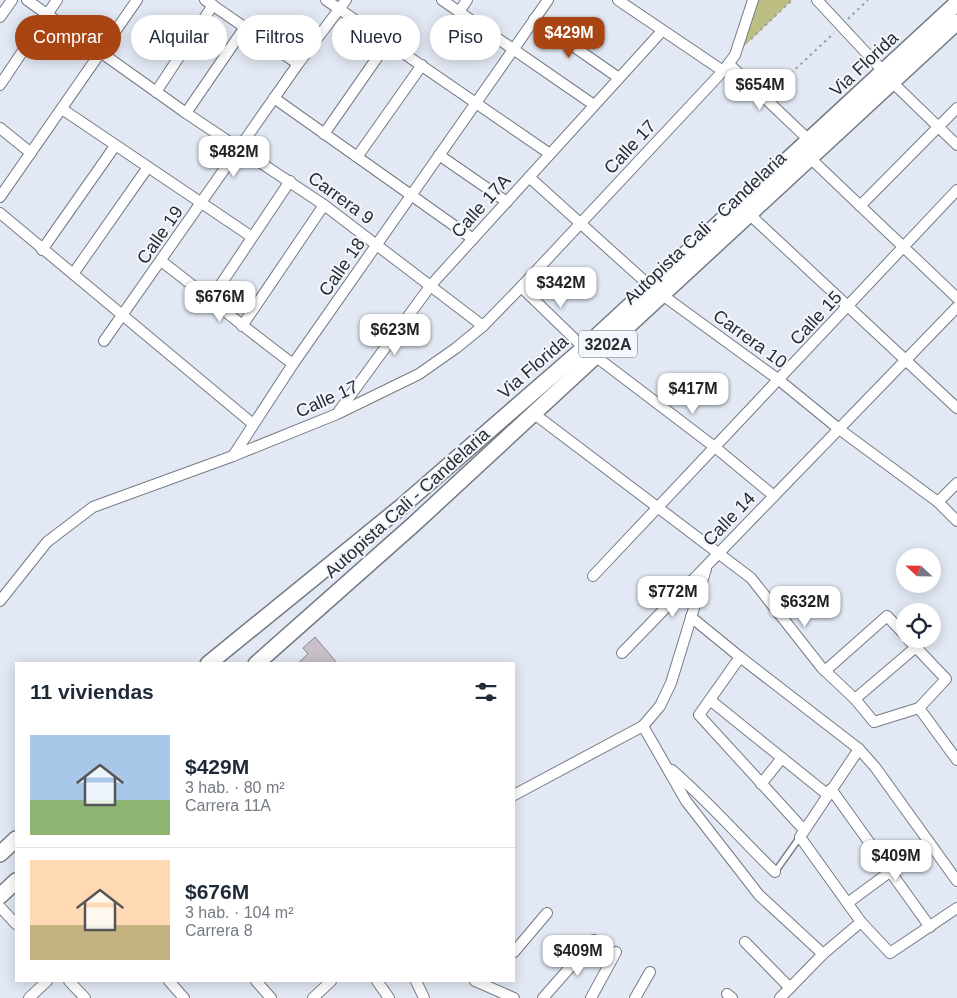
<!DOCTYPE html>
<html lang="es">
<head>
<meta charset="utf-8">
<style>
	:root { --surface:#fff; --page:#f2f2f3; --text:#1f2937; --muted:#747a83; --line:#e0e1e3; --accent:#a94512 }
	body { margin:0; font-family:Helvetica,sans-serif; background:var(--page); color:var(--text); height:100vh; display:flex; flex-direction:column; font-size:19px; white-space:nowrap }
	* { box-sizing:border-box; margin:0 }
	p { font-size:16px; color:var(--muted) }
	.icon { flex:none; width:28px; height:28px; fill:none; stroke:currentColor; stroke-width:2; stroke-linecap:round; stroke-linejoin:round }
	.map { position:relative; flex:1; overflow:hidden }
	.sheet { position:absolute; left:15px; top:662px; width:500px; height:320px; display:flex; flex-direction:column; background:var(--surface); border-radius:0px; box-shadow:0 2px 12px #0003 }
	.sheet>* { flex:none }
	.banner { position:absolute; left:15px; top:15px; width:500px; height:45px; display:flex; gap:10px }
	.needle { width:32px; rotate:292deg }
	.controls { position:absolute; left:896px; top:548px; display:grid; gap:10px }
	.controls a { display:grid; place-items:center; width:45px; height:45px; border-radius:50%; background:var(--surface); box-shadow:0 2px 12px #0003; font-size:25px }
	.price { position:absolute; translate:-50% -42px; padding:0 11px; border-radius:10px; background:#fff; color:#222; font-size:16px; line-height:32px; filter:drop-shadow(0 1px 2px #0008) }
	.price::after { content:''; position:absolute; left:50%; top:30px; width:15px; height:11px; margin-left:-8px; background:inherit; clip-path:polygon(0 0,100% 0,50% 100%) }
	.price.current { background:var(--accent); color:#fff }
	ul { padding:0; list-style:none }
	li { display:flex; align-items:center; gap:15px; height:125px; padding:0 15px }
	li+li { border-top:1px solid var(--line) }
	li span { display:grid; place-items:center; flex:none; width:140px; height:100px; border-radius:0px; color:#555 }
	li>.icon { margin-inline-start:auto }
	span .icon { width:60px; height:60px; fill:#fffc; stroke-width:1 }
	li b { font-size:21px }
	h2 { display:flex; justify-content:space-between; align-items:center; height:60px; padding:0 15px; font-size:21px }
	.tag { padding:0 18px; border-radius:22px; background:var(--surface); box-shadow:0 2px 12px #0003; font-size:18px; line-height:45px }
	.tag.current { background:var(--accent); color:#fff }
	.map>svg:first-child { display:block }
	.green { fill:#bcbf81 }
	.building { fill:#c8bfc9; stroke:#908891 }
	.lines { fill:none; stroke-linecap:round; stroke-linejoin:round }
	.lane-casing { stroke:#757b85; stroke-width:8 }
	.street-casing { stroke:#757b85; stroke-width:12 }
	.primary-casing { stroke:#757b85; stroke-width:18 }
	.path { stroke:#999ea6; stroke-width:2; stroke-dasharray:2.5 4; stroke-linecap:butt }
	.lane { stroke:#fff; stroke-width:5 }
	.street { stroke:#fff; stroke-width:10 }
	.primary { stroke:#fff; stroke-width:15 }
	.labels { text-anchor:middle; stroke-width:4; stroke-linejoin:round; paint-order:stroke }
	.shield { fill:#f2f6fd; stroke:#65686d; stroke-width:1 }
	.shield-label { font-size:16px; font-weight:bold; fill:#292b2f }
	.street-label { font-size:18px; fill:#292b2f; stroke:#f2f6fd }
</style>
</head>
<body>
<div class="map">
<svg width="957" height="998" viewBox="0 0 957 998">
	<rect width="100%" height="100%" fill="#e2e9f4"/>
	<polygon class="green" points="753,0 792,0 735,55"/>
	<polygon class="building" points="315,637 338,664 297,664 308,654 303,648"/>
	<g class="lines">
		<defs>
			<polyline id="lane" points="775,872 800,837"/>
			<g id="street">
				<polyline points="27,0 186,113 324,205 483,326"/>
				<polyline points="205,0 298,64"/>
				<polyline points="326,0 550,154"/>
				<polyline points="442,0 594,105"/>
				<polyline points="618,0 723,71"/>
				<polyline points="817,0 884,72"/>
				<polyline points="459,12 467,0"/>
				<polyline points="0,17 12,0"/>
				<polyline points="534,19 619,78"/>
				<polyline points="729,64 809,140"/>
				<polyline points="892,82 957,145"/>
				<polyline points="0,85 57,0"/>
				<polyline points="156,92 213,5"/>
				<polyline points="274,98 473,239"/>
				<polyline points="62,109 252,237"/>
				<polyline points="186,113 245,27"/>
				<polyline points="0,128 31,153"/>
				<polyline points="324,134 388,42"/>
				<polyline points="439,155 507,202"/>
				<polyline points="357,157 422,65"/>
				<polyline points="809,157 957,298"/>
				<polyline points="529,177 650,286 779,380 839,429 938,502 957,521"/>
				<polyline points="0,197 137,0"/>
				<polyline points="860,206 957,108"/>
				<polyline points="0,213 253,424"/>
				<polyline points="748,213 957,408"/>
				<polyline points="42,250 115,146"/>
				<path d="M161 261C206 295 248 331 293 364"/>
				<polyline points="73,274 148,167"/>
				<polyline points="521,287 584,348"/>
				<polyline points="211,299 290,181"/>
				<polyline points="242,326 324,205"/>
				<polyline points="104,341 298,64 346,0"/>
				<polyline points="595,356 716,448 774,496"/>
				<polyline points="339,411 431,285 662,31"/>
				<polyline points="533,413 751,578 822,668 855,699 874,722 919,708 946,679 908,639"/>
				<polyline points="233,456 293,364 548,0"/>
				<polyline points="938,502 957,483"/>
				<polyline points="593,576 957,190"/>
				<polyline points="0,601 47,542 93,507 233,456 337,414 419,374 456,348 483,326 521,287 723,71 735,55 753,0"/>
				<polyline points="691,617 740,657 859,749 875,767 957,881"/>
				<polyline points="622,653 957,307"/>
				<polyline points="740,657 699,715 804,830"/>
				<polyline points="825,671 887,616 905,635"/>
				<polyline points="855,699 916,647"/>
				<polyline points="710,700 828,795"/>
				<polyline points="919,708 957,760"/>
				<polyline points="643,726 686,801 759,895 823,954"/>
				<polyline points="859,749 800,837 861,922 890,953 957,908"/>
				<path d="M672 770C709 802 740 838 775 872"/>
				<polyline points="761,784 782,758"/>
				<polyline points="831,789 930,927"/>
				<polyline points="514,795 643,726 660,706 671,683 706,569"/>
				<polyline points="849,902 929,843"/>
				<polyline points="0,907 16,924"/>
				<polyline points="745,942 790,988"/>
				<polyline points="514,952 547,913"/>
				<polyline points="69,981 85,998"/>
				<polyline points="169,981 184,998"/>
				<polyline points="256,981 271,998"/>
				<polyline points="377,981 389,998"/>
				<polyline points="416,981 424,998"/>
				<polyline points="475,981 514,998"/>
				<polyline points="727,994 732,998"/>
				<polyline points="29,998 47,981"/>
				<polyline points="313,998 331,981"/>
				<polyline points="543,998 594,940"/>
				<polyline points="591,998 616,952"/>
				<polyline points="635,998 650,972"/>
				<polyline points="780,998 823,954 861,922"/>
			</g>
			<g id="primary">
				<polyline points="208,664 401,507 584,348 957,3"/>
				<polyline points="256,664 414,524 957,22"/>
				<polyline points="0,854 16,839"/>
				<polyline points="0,896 16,881"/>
			</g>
		</defs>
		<use href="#lane" class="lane-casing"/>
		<use href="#street" class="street-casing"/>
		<use href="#primary" class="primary-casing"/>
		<g class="path">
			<polyline points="848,19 868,0"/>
			<polyline points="751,39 792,0"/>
			<polyline points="772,91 834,33"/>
		</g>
		<use href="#lane" class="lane"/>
		<use href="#street" class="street"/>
		<use href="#primary" class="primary"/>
	</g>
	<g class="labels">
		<rect class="shield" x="579" y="330.5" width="58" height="27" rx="4"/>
		<g class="shield-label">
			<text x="608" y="350">3202A</text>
		</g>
		<g class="street-label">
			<text transform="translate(864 64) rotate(-43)" y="6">Via Florida</text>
			<text transform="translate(630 147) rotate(-47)" y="6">Calle 17</text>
			<text transform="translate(341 198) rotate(36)" y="6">Carrera 9</text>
			<text transform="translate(481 206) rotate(-48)" y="6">Calle 17A</text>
			<text transform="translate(705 228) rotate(-43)" y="6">Autopista Cali - Candelaria</text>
			<text transform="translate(160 235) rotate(-55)" y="6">Calle 19</text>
			<text transform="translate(342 267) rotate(-55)" y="6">Calle 18</text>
			<text transform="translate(816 318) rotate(-47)" y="6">Calle 15</text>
			<text transform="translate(750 339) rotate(36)" y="6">Carrera 10</text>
			<text transform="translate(533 367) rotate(-41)" y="6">Via Florida</text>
			<text transform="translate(327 399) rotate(-24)" y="6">Calle 17</text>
			<text transform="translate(407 503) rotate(-42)" y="6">Autopista Cali - Candelaria</text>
			<text transform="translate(729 519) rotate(-46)" y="6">Calle 14</text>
		</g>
	</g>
</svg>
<div class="controls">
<a><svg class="needle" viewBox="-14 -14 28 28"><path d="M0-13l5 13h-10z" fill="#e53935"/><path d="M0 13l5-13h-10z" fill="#747a83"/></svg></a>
<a><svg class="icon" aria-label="locate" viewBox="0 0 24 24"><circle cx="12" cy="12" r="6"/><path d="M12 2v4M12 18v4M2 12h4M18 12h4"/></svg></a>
</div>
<b class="price current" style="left:569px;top:59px">$429M</b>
<b class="price" style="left:760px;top:111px">$654M</b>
<b class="price" style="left:234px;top:178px">$482M</b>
<b class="price" style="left:561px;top:309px">$342M</b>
<b class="price" style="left:220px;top:323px">$676M</b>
<b class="price" style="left:395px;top:356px">$623M</b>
<b class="price" style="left:693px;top:415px">$417M</b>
<b class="price" style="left:673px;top:618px">$772M</b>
<b class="price" style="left:805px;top:628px">$632M</b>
<b class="price" style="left:896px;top:882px">$409M</b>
<b class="price" style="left:578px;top:977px">$409M</b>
<div class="banner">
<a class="tag current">Comprar</a>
<a class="tag">Alquilar</a>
<a class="tag">Filtros</a>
<a class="tag">Nuevo</a>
<a class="tag">Piso</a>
</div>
<section class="sheet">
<h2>11 viviendas<svg class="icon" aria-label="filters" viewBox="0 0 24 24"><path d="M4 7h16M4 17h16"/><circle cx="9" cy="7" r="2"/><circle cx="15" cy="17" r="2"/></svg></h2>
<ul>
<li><span style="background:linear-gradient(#a9c7e8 65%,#8fb573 0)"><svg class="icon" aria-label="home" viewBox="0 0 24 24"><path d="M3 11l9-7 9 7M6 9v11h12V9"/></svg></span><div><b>$429M</b><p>3 hab. · 80 m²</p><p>Carrera 11A</p></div></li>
<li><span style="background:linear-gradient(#ffd9b3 65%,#c2b280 0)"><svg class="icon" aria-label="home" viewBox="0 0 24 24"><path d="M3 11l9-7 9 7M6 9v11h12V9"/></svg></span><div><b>$676M</b><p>3 hab. · 104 m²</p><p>Carrera 8</p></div></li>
</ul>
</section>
</div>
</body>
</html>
